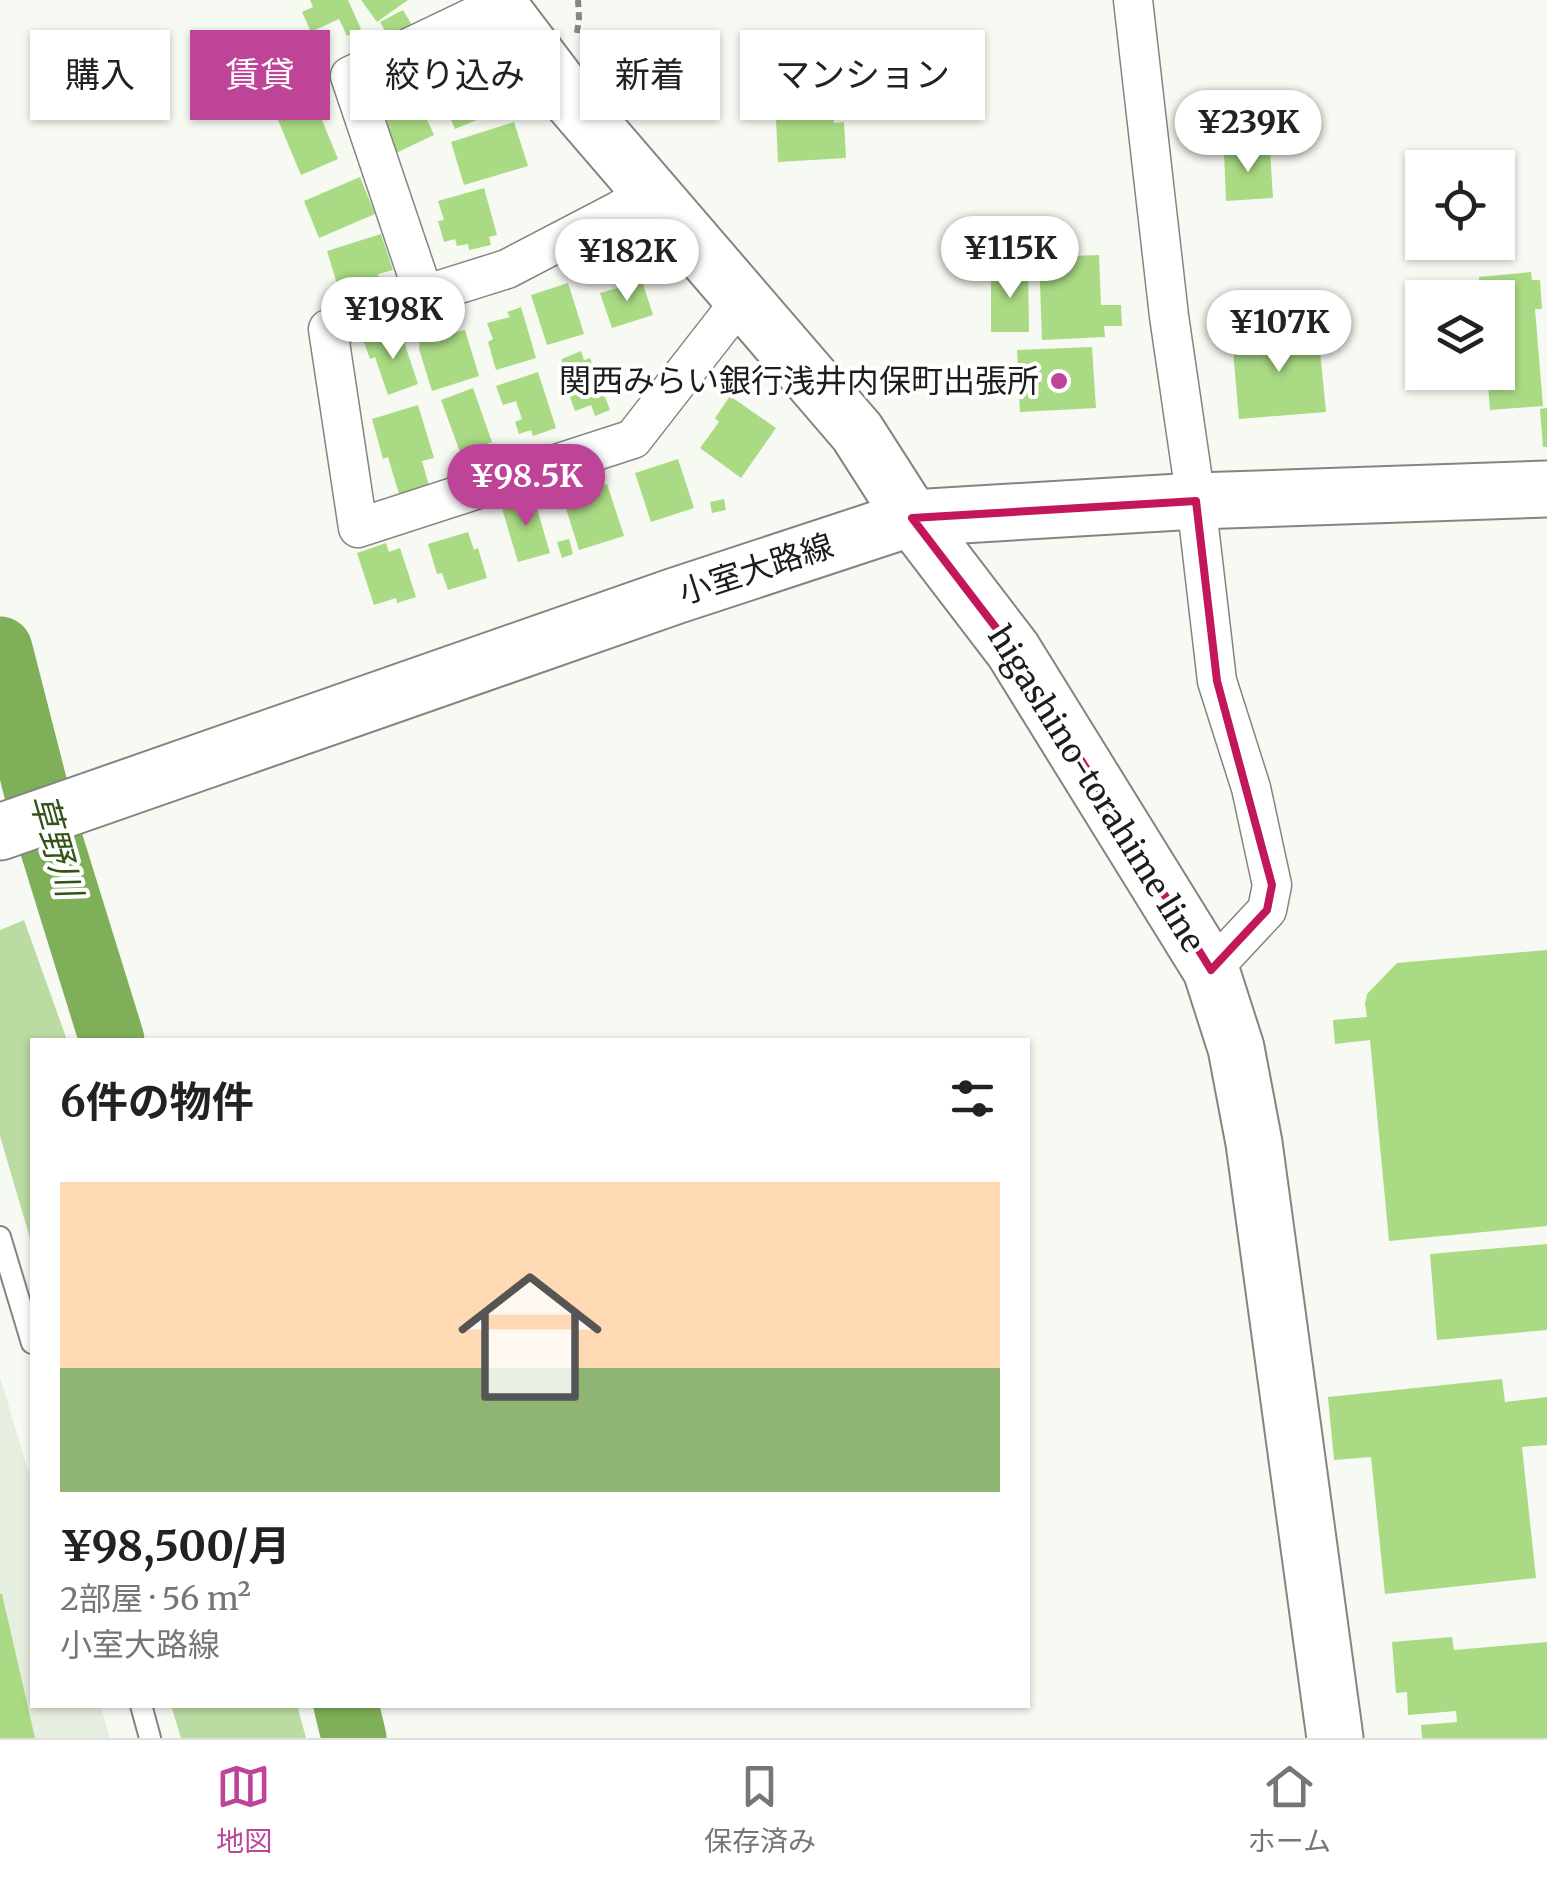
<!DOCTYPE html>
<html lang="ja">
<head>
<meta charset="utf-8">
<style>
	:root { --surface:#fff; --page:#f6f6f6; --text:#222; --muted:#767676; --line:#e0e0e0; --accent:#be4497 }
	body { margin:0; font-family:Merriweather,"Noto Sans JP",serif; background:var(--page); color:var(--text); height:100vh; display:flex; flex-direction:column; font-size:38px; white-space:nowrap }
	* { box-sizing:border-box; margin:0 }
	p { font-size:32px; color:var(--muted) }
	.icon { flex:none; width:55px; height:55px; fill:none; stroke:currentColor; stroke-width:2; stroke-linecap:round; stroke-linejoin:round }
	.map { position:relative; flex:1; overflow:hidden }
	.panel { position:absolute; left:30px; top:1038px; width:1000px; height:670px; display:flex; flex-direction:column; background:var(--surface); border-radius:0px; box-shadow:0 2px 8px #0004 }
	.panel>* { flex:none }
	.banner { position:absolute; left:30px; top:30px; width:1000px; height:90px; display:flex; gap:20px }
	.tools { position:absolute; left:1405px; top:150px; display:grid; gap:20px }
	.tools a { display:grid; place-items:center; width:110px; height:110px; border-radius:0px; background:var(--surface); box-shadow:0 2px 8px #0004; font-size:50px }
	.price { position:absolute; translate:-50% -85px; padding:0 22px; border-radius:35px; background:#fff; color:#222; font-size:32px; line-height:65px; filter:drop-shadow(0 2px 5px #0008) }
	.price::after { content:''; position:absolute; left:50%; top:60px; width:30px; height:22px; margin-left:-15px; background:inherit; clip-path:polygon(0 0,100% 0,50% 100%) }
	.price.selected { background:var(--accent); color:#fff }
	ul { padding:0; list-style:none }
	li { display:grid; align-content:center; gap:20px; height:530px; padding:0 30px }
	li span { display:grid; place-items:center; height:310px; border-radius:0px; color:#555 }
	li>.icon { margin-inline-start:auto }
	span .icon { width:180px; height:180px; fill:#fffc; stroke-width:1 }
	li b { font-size:42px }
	h2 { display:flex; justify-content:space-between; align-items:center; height:120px; padding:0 30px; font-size:42px }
	.chip { padding:0 35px; border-radius:0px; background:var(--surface); box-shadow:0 2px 8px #0004; font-size:35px; line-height:90px }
	.chip.selected { background:var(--accent); color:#fff }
	.tab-bar { display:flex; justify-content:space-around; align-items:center; height:140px; border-top:2px solid var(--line); background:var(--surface); font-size:28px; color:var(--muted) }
	.tab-bar a { display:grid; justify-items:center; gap:5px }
	.tab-bar .selected { color:var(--accent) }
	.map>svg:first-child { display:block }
	.built { fill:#e6eee0 }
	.green { fill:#badba1 }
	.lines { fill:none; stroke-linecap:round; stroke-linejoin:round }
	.river { stroke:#80af5a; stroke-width:65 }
	.building { fill:#aada84 }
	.service-casing { stroke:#82867f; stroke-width:24 }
	.minor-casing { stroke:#82867f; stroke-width:41 }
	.secondary-casing { stroke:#82867f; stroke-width:59 }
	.path { stroke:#858882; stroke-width:6; stroke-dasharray:8 5; stroke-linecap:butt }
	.service { stroke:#fff; stroke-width:20 }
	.minor { stroke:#fff; stroke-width:38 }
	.secondary { stroke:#fff; stroke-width:55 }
	.marked { fill:none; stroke:#c2185b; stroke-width:8; stroke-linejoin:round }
	.poi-dot { fill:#be4497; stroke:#fff; stroke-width:4 }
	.labels { text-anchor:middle; stroke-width:8; stroke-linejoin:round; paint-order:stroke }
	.poi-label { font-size:32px; fill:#1c1e1b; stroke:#fff; text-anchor:end }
	.street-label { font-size:32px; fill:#1c1e1b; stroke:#fff }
	.water-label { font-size:35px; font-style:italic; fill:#345318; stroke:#fff }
</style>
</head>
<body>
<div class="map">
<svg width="1547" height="1738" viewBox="0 0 1547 1738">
	<rect width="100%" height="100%" fill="#f6faf2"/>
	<polygon class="built" points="0,1377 32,1484 32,1705 100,1705 110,1738 0,1738"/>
	<g class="green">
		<polygon points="24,920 67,1040 32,1040 32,1245 0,1136 0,930"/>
		<polygon points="171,1705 297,1705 306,1738 181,1738"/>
	</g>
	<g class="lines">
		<g class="river">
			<polyline points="0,649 43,817 112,1040"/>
			<polyline points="346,1705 354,1738"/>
		</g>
	</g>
	<g class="building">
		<polygon points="310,0 348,0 361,29 347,36 339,19 311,32 302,12 313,7"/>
		<polygon points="361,0 408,0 377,22"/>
		<polygon points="403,10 413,27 390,40 380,22"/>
		<polygon points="474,73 491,114 455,129 438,89"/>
		<polygon points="831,74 834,123 844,122 846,158 778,162 774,77"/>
		<polygon points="308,86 338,159 301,175 278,120 284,117 277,100"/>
		<polygon points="416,95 434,135 396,153 378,112"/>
		<polygon points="514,122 528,166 464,185 451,142"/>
		<polygon points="1270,150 1273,198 1226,201 1224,152"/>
		<polygon points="360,177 375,214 319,238 304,201"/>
		<polygon points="484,188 497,235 489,237 491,245 469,250 468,244 457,246 455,239 444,242 438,221 444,220 438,201"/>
		<polygon points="381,234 393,270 378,274 382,288 351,298 347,287 338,287 327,251"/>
		<polygon points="1099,255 1101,305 1121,305 1122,326 1104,326 1105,337 1042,340 1039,257"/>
		<polygon points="1013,265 1028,265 1029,332 991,332 991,275 1013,275"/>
		<polygon points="1531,272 1532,280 1540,280 1542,309 1535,309 1543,406 1490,410 1487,372 1498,372 1498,298 1480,298 1479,277"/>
		<polygon points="642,281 653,315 612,328 600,293"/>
		<polygon points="568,283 584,334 547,345 531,295"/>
		<polygon points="521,307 536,358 496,370 488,342 493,339 487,323 510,317 507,312"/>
		<polygon points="436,325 440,337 465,330 479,376 432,391 419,349 420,330"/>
		<polygon points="400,330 418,384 388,395 375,357 370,359 364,342"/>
		<polygon points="1318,331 1326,412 1239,419 1232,339"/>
		<polygon points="1092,347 1096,408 1020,412 1017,350"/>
		<polygon points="581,351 584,360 590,358 610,410 595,416 591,405 575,411 560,370 562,359"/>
		<polygon points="538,372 556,428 533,436 531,430 519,434 515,422 522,419 516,401 503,405 496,386"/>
		<polygon points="473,388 492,442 487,444 489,449 476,454 473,447 460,452 441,400"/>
		<polygon points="730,396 776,428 741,478 700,448 719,422 715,418"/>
		<polygon points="418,405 434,458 422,461 429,486 399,494 388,457 383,459 372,419"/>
		<polygon points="1547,408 1547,447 1543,447 1540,409"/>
		<polygon points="678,459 694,508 651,522 635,473"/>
		<polygon points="607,484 624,536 579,550 563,499"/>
		<polygon points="533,495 550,553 518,562 501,505"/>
		<polygon points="724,499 726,510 712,513 710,502"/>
		<polygon points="468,532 474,550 478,548 487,578 448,590 442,573 437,574 428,544"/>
		<polygon points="569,539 573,554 562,558 557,542"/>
		<polygon points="386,543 389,552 400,548 416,597 397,603 396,598 374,605 357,553"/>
		<polygon points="1547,950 1547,1226 1389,1241 1370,1040 1335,1044 1333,1020 1367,1017 1365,1004 1367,994 1397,963"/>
		<polygon points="1547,1244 1547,1330 1437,1340 1430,1254"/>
		<polygon points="1502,1379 1505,1402 1547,1397 1547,1445 1522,1447 1536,1578 1385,1594 1371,1457 1334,1460 1328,1397"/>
		<polygon points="0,1594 2,1594 35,1738 0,1738"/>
		<polygon points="1452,1637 1454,1650 1547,1642 1547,1738 1422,1738 1421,1725 1457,1722 1456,1711 1408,1715 1407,1692 1396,1693 1392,1642"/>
	</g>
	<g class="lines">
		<defs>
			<g id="service">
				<polyline points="0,1237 32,1343"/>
				<polyline points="141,1705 150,1738"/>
			</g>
			<g id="minor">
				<polyline points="1133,0 1169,316 1196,501 1217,681 1251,788 1272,885 1267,910 1211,970"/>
				<polyline points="649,191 620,210 507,269 424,295 328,329 358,528 633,439 742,299"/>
				<polyline points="424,295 350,76 498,5"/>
			</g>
			<g id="secondary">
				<polyline points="495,0 567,95 857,432 912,518 1013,650 1211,970 1236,1048 1254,1143 1335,1738"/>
				<polyline points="0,832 675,596 912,518 1196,501 1547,489"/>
			</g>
		</defs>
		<use href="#service" class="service-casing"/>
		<use href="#minor" class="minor-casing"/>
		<use href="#secondary" class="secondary-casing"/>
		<polyline class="path" points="577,33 579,18 578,0"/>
		<use href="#service" class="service"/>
		<use href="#minor" class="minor"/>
		<use href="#secondary" class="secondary"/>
	</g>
	<path class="marked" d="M1196 501 1217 681 1272 885 1267 910 1211 970 1013 650 912 518Z"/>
	<circle class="poi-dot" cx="1059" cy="381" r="10"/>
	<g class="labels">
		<g class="poi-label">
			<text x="1039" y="392">関西みらい銀行浅井内保町出張所</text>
		</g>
		<g class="street-label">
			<text transform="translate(756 569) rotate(-18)" y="11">小室大路線</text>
			<text transform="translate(1096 789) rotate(58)" y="11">higashino-torahime line</text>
		</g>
		<g class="water-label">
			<text transform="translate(56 845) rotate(74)" y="12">草野川</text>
		</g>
	</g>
</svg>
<div class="tools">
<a><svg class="icon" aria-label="locate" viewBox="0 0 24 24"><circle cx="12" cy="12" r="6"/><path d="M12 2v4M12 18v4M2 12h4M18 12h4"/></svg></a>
<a><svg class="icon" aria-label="layers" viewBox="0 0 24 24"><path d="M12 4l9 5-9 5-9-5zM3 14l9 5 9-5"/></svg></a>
</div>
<b class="price" style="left:1248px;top:175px">¥239K</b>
<b class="price" style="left:1010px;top:301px">¥115K</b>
<b class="price" style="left:627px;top:304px">¥182K</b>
<b class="price" style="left:393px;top:362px">¥198K</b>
<b class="price" style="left:1279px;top:375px">¥107K</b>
<b class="price selected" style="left:526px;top:529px">¥98.5K</b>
<div class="banner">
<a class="chip">購入</a>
<a class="chip selected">賃貸</a>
<a class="chip">絞り込み</a>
<a class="chip">新着</a>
<a class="chip">マンション</a>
</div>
<section class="panel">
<h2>6件の物件<svg class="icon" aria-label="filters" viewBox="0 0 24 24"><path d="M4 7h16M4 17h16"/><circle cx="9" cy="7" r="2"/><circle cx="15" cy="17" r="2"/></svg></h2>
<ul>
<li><span style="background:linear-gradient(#ffd9b3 60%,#8fb573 0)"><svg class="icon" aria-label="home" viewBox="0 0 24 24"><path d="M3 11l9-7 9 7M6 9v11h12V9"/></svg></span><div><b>¥98,500/月</b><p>2部屋 · 56 m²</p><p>小室大路線</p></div></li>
</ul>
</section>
</div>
<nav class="tab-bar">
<a class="selected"><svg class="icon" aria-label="map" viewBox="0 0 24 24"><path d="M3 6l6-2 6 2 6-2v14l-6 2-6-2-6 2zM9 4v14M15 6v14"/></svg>地図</a>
<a><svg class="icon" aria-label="saved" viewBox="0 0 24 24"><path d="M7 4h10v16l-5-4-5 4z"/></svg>保存済み</a>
<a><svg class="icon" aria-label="home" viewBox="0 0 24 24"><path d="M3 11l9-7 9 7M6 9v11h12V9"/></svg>ホーム</a>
</nav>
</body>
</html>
